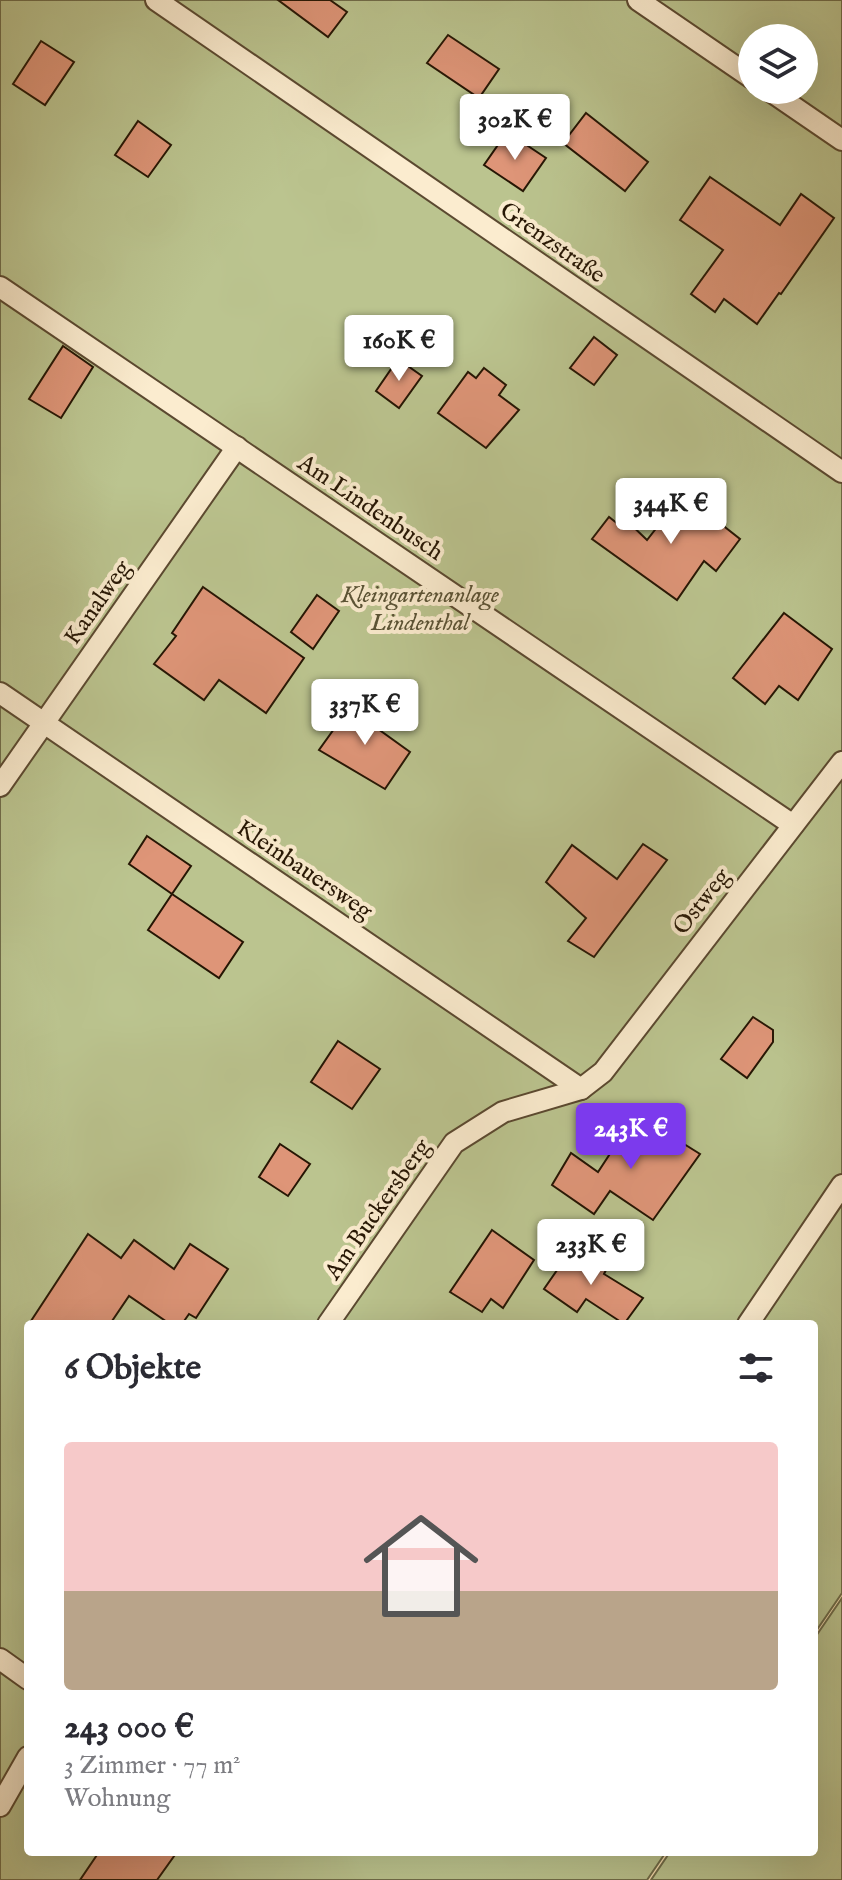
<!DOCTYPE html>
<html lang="de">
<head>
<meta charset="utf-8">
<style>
	:root { --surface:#fff; --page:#f2f2f3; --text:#2b2b33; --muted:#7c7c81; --line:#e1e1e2; --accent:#7c3aed }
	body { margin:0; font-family:"IM FELL English",serif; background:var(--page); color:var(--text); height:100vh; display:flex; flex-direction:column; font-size:30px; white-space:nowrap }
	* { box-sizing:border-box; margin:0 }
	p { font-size:26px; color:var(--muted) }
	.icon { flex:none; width:44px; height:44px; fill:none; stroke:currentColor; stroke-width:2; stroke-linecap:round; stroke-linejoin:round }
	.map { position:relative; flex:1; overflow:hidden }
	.sheet { position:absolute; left:24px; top:1320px; width:794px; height:536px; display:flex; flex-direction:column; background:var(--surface); border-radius:8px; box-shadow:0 8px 32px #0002 }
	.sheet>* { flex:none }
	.fabs { position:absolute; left:738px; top:24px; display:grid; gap:16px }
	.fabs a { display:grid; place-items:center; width:80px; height:80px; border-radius:50%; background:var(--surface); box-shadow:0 8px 32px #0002; font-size:40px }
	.price { position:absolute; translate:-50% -68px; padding:0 18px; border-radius:8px; background:#fff; color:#222; font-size:26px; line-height:52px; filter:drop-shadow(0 2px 4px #0008) }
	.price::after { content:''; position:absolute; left:50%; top:48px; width:24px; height:18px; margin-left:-12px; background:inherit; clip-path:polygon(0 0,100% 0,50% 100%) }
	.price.selected { background:var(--accent); color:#fff }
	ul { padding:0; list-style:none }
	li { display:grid; align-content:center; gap:16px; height:424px; padding:0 40px }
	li+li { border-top:2px solid var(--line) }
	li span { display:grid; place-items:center; height:248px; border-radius:8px; color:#555 }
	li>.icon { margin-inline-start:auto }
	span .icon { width:144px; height:144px; fill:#fffc; stroke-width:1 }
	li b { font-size:34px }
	h2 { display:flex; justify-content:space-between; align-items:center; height:96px; padding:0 40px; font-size:34px }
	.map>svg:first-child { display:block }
	.green { fill:#bbc48f; stroke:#706d4a; stroke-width:2; fill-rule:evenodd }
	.building { fill:#de9578; stroke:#261604; stroke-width:2 }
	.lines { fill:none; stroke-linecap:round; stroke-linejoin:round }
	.lane-casing { stroke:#5b4930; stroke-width:24 }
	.lane { stroke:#fbeccf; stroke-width:20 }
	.labels { text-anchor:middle; stroke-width:8; stroke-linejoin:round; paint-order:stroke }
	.street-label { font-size:24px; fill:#261604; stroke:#fbeccf }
	.park-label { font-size:24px; font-style:italic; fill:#5a5335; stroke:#fbeccf }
</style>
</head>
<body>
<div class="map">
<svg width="842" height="1880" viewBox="0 0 842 1880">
	<rect width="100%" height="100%" fill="#f9e2b5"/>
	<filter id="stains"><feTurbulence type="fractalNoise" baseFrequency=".0025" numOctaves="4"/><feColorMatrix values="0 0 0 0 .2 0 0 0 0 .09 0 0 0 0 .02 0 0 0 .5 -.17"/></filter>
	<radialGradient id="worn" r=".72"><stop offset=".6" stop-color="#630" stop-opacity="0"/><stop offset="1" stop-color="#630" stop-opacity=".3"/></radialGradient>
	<g class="green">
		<path d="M0 0H842V1593L814 1634V1324H28V1852H666L647 1880H0ZM752 38H804V90H752Z"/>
		<polygon points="842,1598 842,1880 651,1880 670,1852 814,1852 814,1639"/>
	</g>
	<g class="building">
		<polygon points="278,0 330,0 347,12 328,37"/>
		<polygon points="448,35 499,69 479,98 427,63"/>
		<polygon points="41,41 74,62 45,105 13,84"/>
		<polygon points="586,113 648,162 625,191 563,143"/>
		<polygon points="138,121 171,145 148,177 115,155"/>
		<polygon points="507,132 546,158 523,191 484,165"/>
		<polygon points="710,177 780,225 801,194 834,218 781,294 779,293 757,324 724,299 715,312 691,294 723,250 680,220"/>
		<polygon points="594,337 617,355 594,385 570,368"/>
		<polygon points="63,346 93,367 61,418 29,399"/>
		<polygon points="398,359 422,376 399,408 376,391"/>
		<polygon points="484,368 506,385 499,395 519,410 486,448 438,413 468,372 476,378"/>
		<polygon points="683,494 740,539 716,571 704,561 677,600 592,539 609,517 618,524 624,518 647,540"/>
		<polygon points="203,587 304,658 266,713 219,680 204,700 154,664 176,636 172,633"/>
		<polygon points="317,595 339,611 313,649 291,632"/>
		<polygon points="784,613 832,649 798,700 779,686 765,704 733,678"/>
		<polygon points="354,701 380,718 374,726 410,752 385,789 319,750"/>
		<polygon points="147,836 191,866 172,894 243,942 219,978 148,930 172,894 129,864"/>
		<polygon points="643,844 667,860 594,957 568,941 586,918 546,882 572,845 617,879"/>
		<polygon points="753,1017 773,1030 773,1042 747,1078 721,1059"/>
		<polygon points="338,1041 380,1069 352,1109 311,1082"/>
		<polygon points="636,1114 700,1154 653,1220 610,1191 594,1214 552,1185 571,1153 598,1172"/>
		<polygon points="280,1144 310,1164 288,1196 259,1177"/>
		<polygon points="492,1230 534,1260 503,1308 491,1299 482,1312 450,1292"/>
		<polygon points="88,1234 121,1258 134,1240 174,1269 190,1244 228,1269 196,1318 189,1314 182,1324 170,1324 129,1296 110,1324 29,1324"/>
		<polygon points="573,1247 606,1270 604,1274 643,1298 624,1324 586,1299 577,1312 544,1289"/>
		<polygon points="99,1852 177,1852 157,1880 80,1880"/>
	</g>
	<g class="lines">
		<defs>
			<g id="lane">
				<polyline points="156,0 842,472"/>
				<polyline points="638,0 752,78"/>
				<polyline points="769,90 842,140"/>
				<polyline points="0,287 793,825"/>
				<polyline points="0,693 581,1089"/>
				<polyline points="0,786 237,447"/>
				<polyline points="328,1324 454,1143 503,1112 581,1089 603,1072 842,762"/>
				<polyline points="748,1324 842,1185"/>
				<polyline points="0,1659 28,1679"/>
				<polyline points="0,1806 28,1757"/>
			</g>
		</defs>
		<use href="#lane" class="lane-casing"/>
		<use href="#lane" class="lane"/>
	</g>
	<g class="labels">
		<g class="street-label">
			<text transform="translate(553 242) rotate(35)" y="8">Grenzstraße</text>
			<text transform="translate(371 507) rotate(34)" y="8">Am Lindenbusch</text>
			<text transform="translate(97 602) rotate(-55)" y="8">Kanalweg</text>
			<text transform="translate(305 869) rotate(34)" y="8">Kleinbauersweg</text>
			<text transform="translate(701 901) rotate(-52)" y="8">Ostweg</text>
			<text transform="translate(377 1209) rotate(-55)" y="8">Am Buckersberg</text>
		</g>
		<g class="park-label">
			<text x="420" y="602">Kleingartenanlage<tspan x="420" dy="28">Lindenthal</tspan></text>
		</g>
	</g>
	<rect width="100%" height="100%" filter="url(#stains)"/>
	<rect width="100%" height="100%" fill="url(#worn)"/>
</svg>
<div class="fabs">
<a><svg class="icon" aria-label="layers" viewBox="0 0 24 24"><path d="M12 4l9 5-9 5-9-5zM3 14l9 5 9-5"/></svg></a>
</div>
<b class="price" style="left:515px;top:162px">302K €</b>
<b class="price" style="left:399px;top:383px">160K €</b>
<b class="price" style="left:671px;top:546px">344K €</b>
<b class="price" style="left:365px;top:747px">337K €</b>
<b class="price selected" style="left:631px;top:1171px">243K €</b>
<b class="price" style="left:591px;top:1287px">233K €</b>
<section class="sheet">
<h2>6 Objekte<svg class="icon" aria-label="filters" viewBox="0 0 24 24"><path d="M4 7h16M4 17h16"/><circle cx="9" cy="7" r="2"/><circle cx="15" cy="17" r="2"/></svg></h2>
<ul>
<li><span style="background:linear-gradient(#f6c9c9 60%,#b9a48a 0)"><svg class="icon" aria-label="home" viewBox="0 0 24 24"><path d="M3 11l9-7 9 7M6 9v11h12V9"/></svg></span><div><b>243 000 €</b><p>3 Zimmer · 77 m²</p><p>Wohnung</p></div></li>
</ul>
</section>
</div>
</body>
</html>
